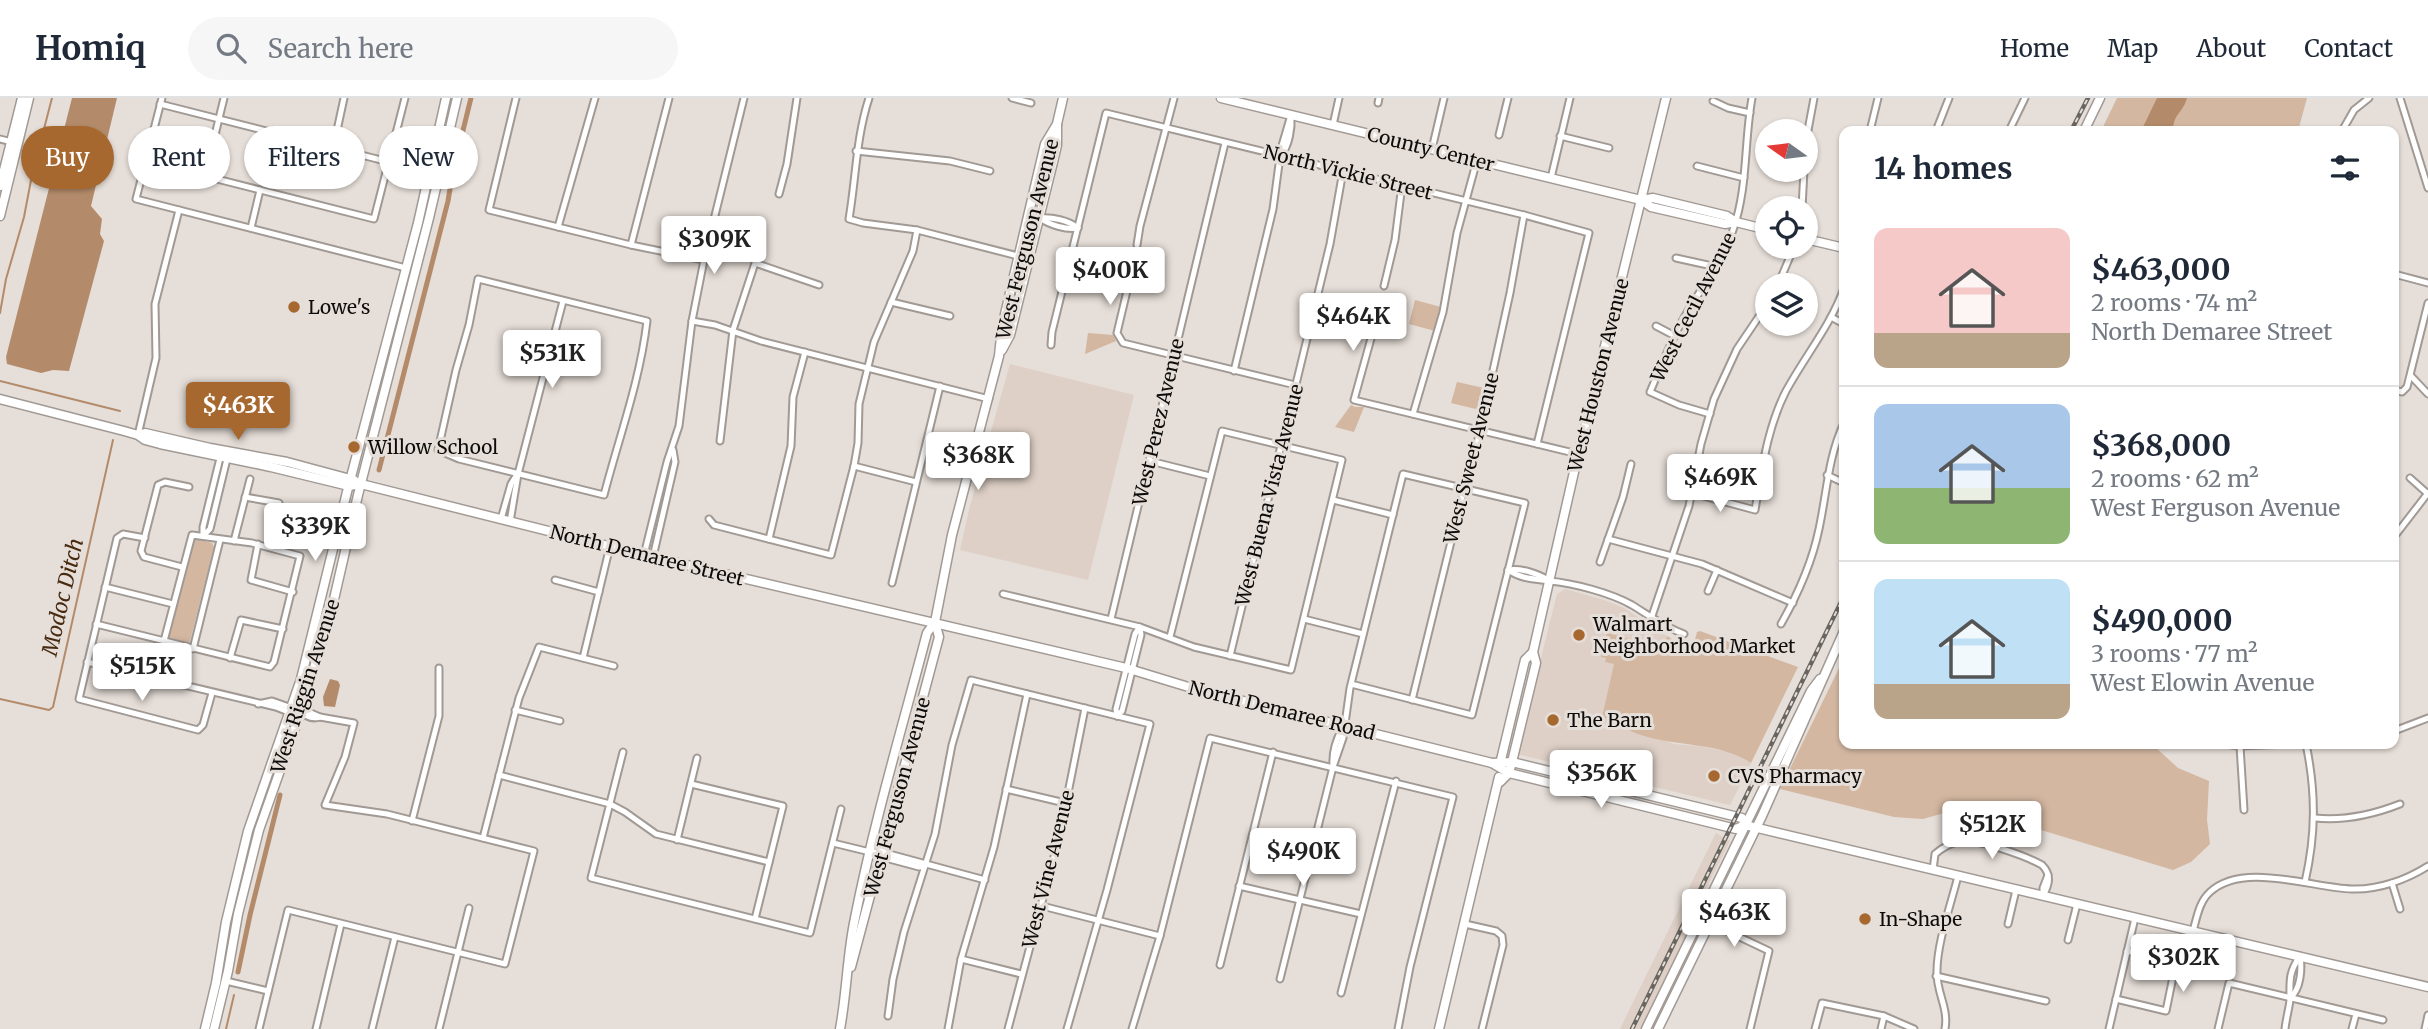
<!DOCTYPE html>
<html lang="en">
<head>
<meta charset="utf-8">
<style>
	:root { --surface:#fff; --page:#f6f6f7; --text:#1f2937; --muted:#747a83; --line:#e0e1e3; --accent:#a7682f }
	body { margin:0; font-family:Merriweather,serif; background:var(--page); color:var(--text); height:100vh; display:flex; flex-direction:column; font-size:26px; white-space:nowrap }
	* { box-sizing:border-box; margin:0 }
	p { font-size:23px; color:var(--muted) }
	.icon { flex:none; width:38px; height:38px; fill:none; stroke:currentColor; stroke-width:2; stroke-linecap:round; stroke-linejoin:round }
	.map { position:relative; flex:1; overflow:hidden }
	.side { position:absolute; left:1839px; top:28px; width:560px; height:623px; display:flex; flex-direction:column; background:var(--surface); border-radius:14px; box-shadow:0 2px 5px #0004 }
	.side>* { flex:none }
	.guide { position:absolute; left:21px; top:28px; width:665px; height:63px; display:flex; gap:14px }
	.needle { width:46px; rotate:284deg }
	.controls { position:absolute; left:1755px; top:21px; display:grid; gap:14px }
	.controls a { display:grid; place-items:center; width:63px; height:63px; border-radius:50%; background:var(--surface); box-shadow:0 2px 5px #0004; font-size:35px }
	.price { position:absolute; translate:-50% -60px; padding:0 16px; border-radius:7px; background:#fff; color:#222; font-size:23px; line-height:46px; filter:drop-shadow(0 2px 4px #0008) }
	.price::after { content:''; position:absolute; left:50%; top:42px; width:21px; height:16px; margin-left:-10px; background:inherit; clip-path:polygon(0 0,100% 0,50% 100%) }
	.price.on { background:var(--accent); color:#fff }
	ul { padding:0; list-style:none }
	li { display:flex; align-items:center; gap:21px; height:175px; padding:0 35px }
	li+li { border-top:2px solid var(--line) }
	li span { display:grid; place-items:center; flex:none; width:196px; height:140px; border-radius:14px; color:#555 }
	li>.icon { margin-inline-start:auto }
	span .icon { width:84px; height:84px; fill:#fffc; stroke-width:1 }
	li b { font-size:30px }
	h2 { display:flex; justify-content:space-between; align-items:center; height:84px; padding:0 35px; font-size:30px }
	.tag { padding:0 24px; border-radius:32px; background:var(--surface); box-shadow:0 2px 5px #0004; font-size:24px; line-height:63px }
	.tag.on { background:var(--accent); color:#fff }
	header { display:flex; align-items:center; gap:42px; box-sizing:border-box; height:98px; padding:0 35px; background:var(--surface); border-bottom:2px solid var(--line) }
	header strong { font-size:33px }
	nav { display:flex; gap:38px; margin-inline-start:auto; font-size:24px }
	.search { width:490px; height:63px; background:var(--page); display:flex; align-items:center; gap:18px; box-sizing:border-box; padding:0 24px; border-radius:38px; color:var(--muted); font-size:26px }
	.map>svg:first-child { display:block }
	.built { fill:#ded0c6 }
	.green { fill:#d3b7a1 }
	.water { fill:#b48b6a }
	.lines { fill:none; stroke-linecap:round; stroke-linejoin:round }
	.stream { stroke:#b48b6a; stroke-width:2 }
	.canal { stroke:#b48b6a; stroke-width:5 }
	.street-casing { stroke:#a19994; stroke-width:9 }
	.secondary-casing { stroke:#a19994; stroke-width:11 }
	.street { stroke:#fff; stroke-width:5 }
	.secondary { stroke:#fff; stroke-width:8 }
	.rail-casing { stroke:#696561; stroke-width:4.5 }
	.rail { stroke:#e6ded8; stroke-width:2; stroke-dasharray:5; stroke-linecap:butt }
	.poi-dot { fill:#a7682f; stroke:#e6ded8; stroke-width:2.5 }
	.labels { text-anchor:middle; stroke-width:6; stroke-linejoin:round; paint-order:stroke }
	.street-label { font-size:19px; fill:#0e0c0a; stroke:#e6ded8 }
	.poi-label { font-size:19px; fill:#0e0c0a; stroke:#e6ded8; text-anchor:start }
	.water-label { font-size:21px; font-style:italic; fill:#482a10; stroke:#e6ded8 }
</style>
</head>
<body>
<header>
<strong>Homiq</strong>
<div class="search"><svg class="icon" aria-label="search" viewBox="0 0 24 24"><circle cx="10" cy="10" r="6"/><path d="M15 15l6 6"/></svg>Search here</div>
<nav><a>Home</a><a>Map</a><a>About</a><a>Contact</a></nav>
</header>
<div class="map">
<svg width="2428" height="931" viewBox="0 0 2428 931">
	<rect width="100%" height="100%" fill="#e6ded8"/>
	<g class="built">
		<polygon points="1010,266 1134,297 1088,482 960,452 970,408"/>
		<polygon points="1565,491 1604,502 1624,510 1667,538 1663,551 1636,541 1606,560 1605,564 1615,566 1602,619 1674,646 1698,648 1739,656 1751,665 1730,707 1517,656 1557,496"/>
		<polygon points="1716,735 1730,743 1696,811 1699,813 1680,856 1642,931 1620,931"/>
	</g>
	<g class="green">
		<polygon points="2117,0 2307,0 2298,33 2101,33"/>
		<polygon points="1415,202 1441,209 1435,233 1409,226"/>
		<polygon points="1088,235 1113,237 1116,243 1085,256"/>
		<polygon points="1457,284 1484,290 1480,312 1451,305"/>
		<polygon points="1351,307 1355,309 1364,309 1354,334 1335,329"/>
		<polygon points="197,441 212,445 214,449 190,543 186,546 171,543 169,539 192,443"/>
		<path d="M1700 533 1798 569 1751 665C1720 644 1677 649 1641 637 1627 633 1616 623 1602 619L1614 566 1605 564 1606 560 1601 559 1607 535 1663 550 1667 538C1677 543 1681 554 1694 546L1697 534Z"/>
		<polygon points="1844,560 1844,646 2152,646 2178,670 2209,683 2207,722 2210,746 2191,764 2173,772 1965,709 1923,721 1894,719 1780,691"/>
	</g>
	<g class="water">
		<polygon points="72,0 117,0 91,108 102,121 100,136 104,143 69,273 53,272 41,275 7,266 6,259"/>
		<path d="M2157 0H2187C2183 15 2173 16 2173 33H2141Z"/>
		<polygon points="330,581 338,583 340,587 335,609 324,608 323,599"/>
	</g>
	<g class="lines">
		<g class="stream">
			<polyline points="0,215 6,181 24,119 32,77 52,0"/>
			<polyline points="0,283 120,313"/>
			<polyline points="0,601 49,612 53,609 113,342"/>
			<polyline points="226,931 234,897"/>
		</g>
		<g class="canal">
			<polyline points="379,372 448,103 453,73 471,0"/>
			<polyline points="238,874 250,817 280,697"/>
		</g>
		<defs>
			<g id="street">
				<polyline points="162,0 136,101 406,170"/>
				<polyline points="224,0 205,78 374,121 405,0"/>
				<polyline points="516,0 489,112 631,147 704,162"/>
				<path d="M869 0C856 40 856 80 849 121L863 125 917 132 1018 158"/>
				<polyline points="1012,0 1031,5"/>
				<polyline points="2400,0 2428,90"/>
				<polyline points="1713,3 1728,10 1750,15"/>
				<polyline points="1378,5 1379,0"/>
				<polyline points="160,6 389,64"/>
				<polyline points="1333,27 1339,0"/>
				<polyline points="1870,33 1878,0"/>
				<polyline points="1936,33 1949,0"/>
				<polyline points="2009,33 2025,0"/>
				<polyline points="2342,33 2354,12 2369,0"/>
				<polyline points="1499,37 1508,0"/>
				<polyline points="1560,38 1609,50"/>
				<polyline points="0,41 12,44"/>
				<polyline points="1806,43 1814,0"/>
				<polyline points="333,51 344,0"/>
				<polyline points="1432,51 1444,0"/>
				<polyline points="856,53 950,63 990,73"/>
				<path d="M1281 58C1289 47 1292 31 1291 18"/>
				<polyline points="1697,68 1744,80"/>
				<polyline points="1551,80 1570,0"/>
				<polyline points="779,96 787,66 797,0"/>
				<polyline points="1802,110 1804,72"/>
				<path d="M1040 120C1050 127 1066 132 1078 130"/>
				<path d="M1040 120C1052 119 1068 122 1078 130"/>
				<polyline points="558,129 595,0"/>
				<polyline points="251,130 260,92"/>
				<polyline points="631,147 669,0"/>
				<polyline points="1137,147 1140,128 1174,0"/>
				<polyline points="1676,160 1717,169"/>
				<polyline points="1131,176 1117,235 1123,245 1295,287"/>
				<polyline points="2394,176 2428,185"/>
				<path d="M478 181 647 223C640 283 619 339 604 397L459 361 438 352 456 272 469 227Z"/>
				<polyline points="1778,187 1794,149"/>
				<polyline points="1384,188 1395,142 1402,87"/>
				<polyline points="891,204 950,218"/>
				<polyline points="1378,215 1354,302 1578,356"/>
				<polyline points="1831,219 1844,226"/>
				<polyline points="692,223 715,227 761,243 989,301"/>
				<polyline points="1656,228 1675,238"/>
				<polyline points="1051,247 1052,234 1106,15 1524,117 1589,135 1537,346"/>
				<polyline points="1234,273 1273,111 1281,51 1291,17"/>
				<polyline points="2411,278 2428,296"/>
				<polyline points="2394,292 2402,294 2407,289 2428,205"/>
				<polyline points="1413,316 1443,214 1457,135 1477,62"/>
				<path d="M1710 316 1679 307 1650 294C1662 266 1673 237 1689 211 1705 185 1723 161 1733 132 1748 90 1744 44 1752 0"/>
				<polyline points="138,337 156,260 155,206 179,112"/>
				<polyline points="720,343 733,232 755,165 819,187"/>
				<polyline points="1150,363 1210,378"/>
				<polyline points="854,368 916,384"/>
				<polyline points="1827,377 1844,385"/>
				<polyline points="2410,380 2428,396"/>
				<path d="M1692 395 1755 412C1762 372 1767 330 1786 293 1805 258 1831 227 1844 190"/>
				<polyline points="245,399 279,405"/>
				<polyline points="1333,402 1393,417"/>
				<polyline points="501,421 511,386 516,378"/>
				<polyline points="709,421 714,427 831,457 854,368 858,345 859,306 874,244 913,153 917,132"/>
				<polyline points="510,424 518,376 563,203"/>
				<polyline points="203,438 210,431 227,361"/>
				<polyline points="203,438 203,429 220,360"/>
				<polyline points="2394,439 2428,395"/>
				<polyline points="145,440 123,436 117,440 79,601 198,632 203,627 212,595"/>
				<polyline points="769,441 791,348 793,299 805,254"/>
				<polyline points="1608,441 1702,466 1793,505"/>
				<polyline points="234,443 250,381"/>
				<polyline points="258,446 251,482 293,494"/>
				<polyline points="644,457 667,364 679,328 692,223 704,162 744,0"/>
				<polyline points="653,459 675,364 673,352"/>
				<polyline points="1600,464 1623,399 1631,366"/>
				<polyline points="182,469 144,459 141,453 158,387 165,384 189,389"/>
				<path d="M1508 472C1521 481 1535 481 1549 483 1573 485 1611 495 1632 507 1650 518 1664 529 1684 536"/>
				<path d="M1508 472C1521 470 1537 475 1548 482"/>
				<polyline points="555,482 599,494"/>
				<polyline points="892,485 940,288"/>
				<polyline points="105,489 173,506"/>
				<polyline points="1708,493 1717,472"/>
				<polyline points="1003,496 1140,529 1194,549 1291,572 1342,362 1222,333 1170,539"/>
				<polyline points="1111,521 1225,45"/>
				<polyline points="1304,521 1363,536"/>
				<polyline points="1651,521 1689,408 1701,346 1714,301 1737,251 1768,205"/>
				<polyline points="96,526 270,569 274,564 300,458 252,445 192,437 164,543"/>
				<path d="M1781 526C1798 496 1812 465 1819 431 1827 394 1828 359 1844 325"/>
				<polyline points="193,551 220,442"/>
				<polyline points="1230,558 1330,146 1343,73"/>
				<polyline points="230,560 241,522 283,531"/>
				<polyline points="583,560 610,448"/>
				<polyline points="87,564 276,609 291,615"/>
				<polyline points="168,584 177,547"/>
				<polyline points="1412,602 1464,391 1476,350 1510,195 1524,117"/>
				<polyline points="258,606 272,603 292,610"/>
				<polyline points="302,611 320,619"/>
				<polyline points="515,612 560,623"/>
				<polyline points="1117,618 1122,613 1141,537 1140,529"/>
				<polyline points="1117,618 1116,611 1135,536 1139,530"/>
				<polyline points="2394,633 2428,620"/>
				<polyline points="2224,646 2240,648 2288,646"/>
				<polyline points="2240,648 2244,712"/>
				<polyline points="623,654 591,780 810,835 841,711"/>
				<path d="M1333 668C1332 655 1336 642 1342 631"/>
				<polyline points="499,677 610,706 625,714 656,736 769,764"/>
				<polyline points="691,686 783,708 755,821"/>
				<polyline points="1006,691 1065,705"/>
				<path d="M2315 720C2345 723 2372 717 2400 706"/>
				<polyline points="412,723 439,618 439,570"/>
				<polyline points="483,740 519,600 539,549 614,568"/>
				<polyline points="677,742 697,660"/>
				<polyline points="833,745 870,754 882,754 985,782"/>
				<polyline points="878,758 919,769 925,768"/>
				<path d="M1933 772 1935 756C1942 750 1951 745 1960 743 1979 741 2026 758 2042 767 2052 777 2049 787 2043 798"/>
				<path d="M2305 784C2316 736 2316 694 2306 646"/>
				<polyline points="2392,785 2400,811"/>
				<polyline points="1239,788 1361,816"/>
				<polyline points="2043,797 2043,790 2048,777"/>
				<polyline points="1042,808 1160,838"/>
				<polyline points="1710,825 1769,853 1750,931"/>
				<polyline points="1465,826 1496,833 1502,838 1503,847 1482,931"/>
				<polyline points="2008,826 2016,792"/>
				<path d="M2193 833C2197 819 2199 804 2210 794 2243 763 2312 790 2352 791 2378 792 2406 782 2428 768"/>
				<polyline points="2068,842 2077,806"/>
				<polyline points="961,861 1021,876"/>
				<polyline points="1220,867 1273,654"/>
				<polyline points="1936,878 2046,903"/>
				<polyline points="1280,881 1333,669 1343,640 1350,590 1351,586 1403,376 1525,405 1472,617 1351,586"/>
				<polyline points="226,883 268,893"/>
				<polyline points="1341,895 1396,683"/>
				<path d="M2290 900C2301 891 2302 871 2300 858"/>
				<polyline points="2116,901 2166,913 2174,874 2164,871 2153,859 2127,853"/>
				<polyline points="888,918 893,881 904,834 935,736 952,647 971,582 1150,626 1107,792 1067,931"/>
				<path d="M259 931 288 812 505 866 534 753 387 716 325 707 345 659 354 625 320 619C313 621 306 619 301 613"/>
				<polyline points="316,931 341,826"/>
				<polyline points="372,931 395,839"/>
				<polyline points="439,931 469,810"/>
				<polyline points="948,931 961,861 994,749 1027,596"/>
				<polyline points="1008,931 1059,740 1085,610"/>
				<polyline points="1132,931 1160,838 1210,640 1453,699 1410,869 1398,931"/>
				<polyline points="1815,931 1822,905 1884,918 1914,931"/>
				<polyline points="1881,931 1884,918"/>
				<path d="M1945 931C1949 910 1936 894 1937 873 1937 845 1951 806 1958 778"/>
				<polyline points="2109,931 2135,820"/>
				<polyline points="2218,931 2229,885 2383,922"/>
				<path d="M2285 931C2286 921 2289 911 2290 902 2290 884 2288 875 2300 858"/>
				<polyline points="2352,931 2356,916"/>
				<polyline points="2425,931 2428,917"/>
			</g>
			<g id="secondary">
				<polyline points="1221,0 1641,102 1653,100 1727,118 1736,124 1768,132"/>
				<polyline points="2084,33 2100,0"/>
				<polyline points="0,88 22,0"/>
				<polyline points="1641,102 1651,109 1725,126 1736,124"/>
				<polyline points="0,118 29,0"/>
				<polyline points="1806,141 1844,150"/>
				<polyline points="1002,252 1010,237 1054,60 1057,47 1057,27"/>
				<polyline points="0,301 124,333 138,337 145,335 210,350 287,364 354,382"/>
				<polyline points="138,337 145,342 160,346 271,369 349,388 361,386 644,457 1126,570 1195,591 1492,665 1509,675 1736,731 1745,727"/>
				<polyline points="1492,665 1512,664 1742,720 1745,727 2428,889"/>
				<polyline points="1500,666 1525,562 1533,554"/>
				<polyline points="1500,684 1509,675 1512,664 1536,565 1533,554 1574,374 1666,0"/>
				<polyline points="851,869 939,539 935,524"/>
				<polyline points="205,931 216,885 226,824 248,733 301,581 347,394 418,125 446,0"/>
				<polyline points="214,931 228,873 238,816 259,732 301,613 332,510 358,397 429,120 457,0"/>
				<path d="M840 931C847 894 847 857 855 820 874 724 902 630 927 535L935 524 937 514 952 437 999 258 1002 229 1045 46 1057 26 1063 0"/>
				<polyline points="1439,931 1499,679"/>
				<polyline points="1646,931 1811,593 1820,581"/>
				<polyline points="1658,931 1762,718 1844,533"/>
			</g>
		</defs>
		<use href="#street" class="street-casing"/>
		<use href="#secondary" class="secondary-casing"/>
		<use href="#street" class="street"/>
		<use href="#secondary" class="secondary"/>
		<defs>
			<g id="rail">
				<polyline points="2071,33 2088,0"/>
				<polyline points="1632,931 1844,498"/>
			</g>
		</defs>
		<use href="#rail" class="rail-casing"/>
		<use href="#rail" class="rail"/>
	</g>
	<g class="poi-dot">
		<circle cx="294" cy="209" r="7"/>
		<circle cx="354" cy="349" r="7"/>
		<circle cx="1579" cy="537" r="7"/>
		<circle cx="1553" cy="622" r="7"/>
		<circle cx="1714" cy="678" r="7"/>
		<circle cx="1865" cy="821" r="7"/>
	</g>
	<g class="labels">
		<g class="street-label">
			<text transform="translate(1431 51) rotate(14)" y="7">County Center</text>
			<text transform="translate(1348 74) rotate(14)" y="7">North Vickie Street</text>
			<text transform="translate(1027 141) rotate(-76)" y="7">West Ferguson Avenue</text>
			<text transform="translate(1693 209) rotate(-63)" y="7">West Cecil Avenue</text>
			<text transform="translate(1598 277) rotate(-76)" y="7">West Houston Avenue</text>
			<text transform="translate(1158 324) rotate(-77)" y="7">West Perez Avenue</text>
			<text transform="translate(1471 360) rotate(-76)" y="7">West Sweet Avenue</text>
			<text transform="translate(1269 397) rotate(-76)" y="7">West Buena Vista Avenue</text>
			<text transform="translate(647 457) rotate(14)" y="7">North Demaree Street</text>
			<text transform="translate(305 588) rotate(-72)" y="7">West Riggin Avenue</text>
			<text transform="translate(1282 612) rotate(14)" y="7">North Demaree Road</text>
			<text transform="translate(897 699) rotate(-75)" y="7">West Ferguson Avenue</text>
			<text transform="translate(1048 771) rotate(-76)" y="7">West Vine Avenue</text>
		</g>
		<g class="poi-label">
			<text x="308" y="216">Lowe's</text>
			<text x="368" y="356">Willow School</text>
			<text x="1593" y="533">Walmart<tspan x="1593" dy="22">Neighborhood Market</tspan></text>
			<text x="1567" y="629">The Barn</text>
			<text x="1728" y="685">CVS Pharmacy</text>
			<text x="1879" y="828">In-Shape</text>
		</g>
		<g class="water-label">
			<text transform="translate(63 499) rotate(-77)" y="7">Modoc Ditch</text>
		</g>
	</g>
</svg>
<div class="controls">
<a><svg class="needle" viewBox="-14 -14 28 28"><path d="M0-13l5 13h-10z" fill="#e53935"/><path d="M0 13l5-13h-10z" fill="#747a83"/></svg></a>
<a><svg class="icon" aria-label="locate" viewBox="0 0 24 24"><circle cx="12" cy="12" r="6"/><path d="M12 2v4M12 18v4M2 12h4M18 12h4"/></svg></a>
<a><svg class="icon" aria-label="layers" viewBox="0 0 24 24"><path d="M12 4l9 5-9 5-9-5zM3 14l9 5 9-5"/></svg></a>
</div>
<b class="price" style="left:714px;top:178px">$309K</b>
<b class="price" style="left:1110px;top:209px">$400K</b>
<b class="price" style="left:1353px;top:255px">$464K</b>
<b class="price" style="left:552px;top:292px">$531K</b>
<b class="price on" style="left:238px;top:344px">$463K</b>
<b class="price" style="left:978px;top:394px">$368K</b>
<b class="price" style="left:1720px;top:416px">$469K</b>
<b class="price" style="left:315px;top:465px">$339K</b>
<b class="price" style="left:142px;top:605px">$515K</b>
<b class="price" style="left:1601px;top:712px">$356K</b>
<b class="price" style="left:1992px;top:763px">$512K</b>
<b class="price" style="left:1303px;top:790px">$490K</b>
<b class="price" style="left:1734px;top:851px">$463K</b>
<b class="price" style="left:2183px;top:896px">$302K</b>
<div class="guide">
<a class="tag on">Buy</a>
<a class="tag">Rent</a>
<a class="tag">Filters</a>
<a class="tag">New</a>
</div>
<section class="side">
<h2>14 homes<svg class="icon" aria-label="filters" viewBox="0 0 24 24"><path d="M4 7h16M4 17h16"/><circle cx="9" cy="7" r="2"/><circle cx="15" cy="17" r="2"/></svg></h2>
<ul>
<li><span style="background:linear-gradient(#f6c9c9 75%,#b9a48a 0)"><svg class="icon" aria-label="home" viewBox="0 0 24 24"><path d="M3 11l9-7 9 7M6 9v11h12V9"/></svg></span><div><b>$463,000</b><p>2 rooms · 74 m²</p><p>North Demaree Street</p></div></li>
<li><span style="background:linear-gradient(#a9c7e8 60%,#8fb573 0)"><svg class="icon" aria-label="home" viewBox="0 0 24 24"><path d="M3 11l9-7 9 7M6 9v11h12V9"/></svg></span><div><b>$368,000</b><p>2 rooms · 62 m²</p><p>West Ferguson Avenue</p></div></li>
<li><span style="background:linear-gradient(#bfe0f5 75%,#b9a48a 0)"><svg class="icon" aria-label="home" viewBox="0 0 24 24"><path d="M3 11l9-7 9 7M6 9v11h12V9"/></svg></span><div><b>$490,000</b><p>3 rooms · 77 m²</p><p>West Elowin Avenue</p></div></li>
</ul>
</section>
</div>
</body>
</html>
